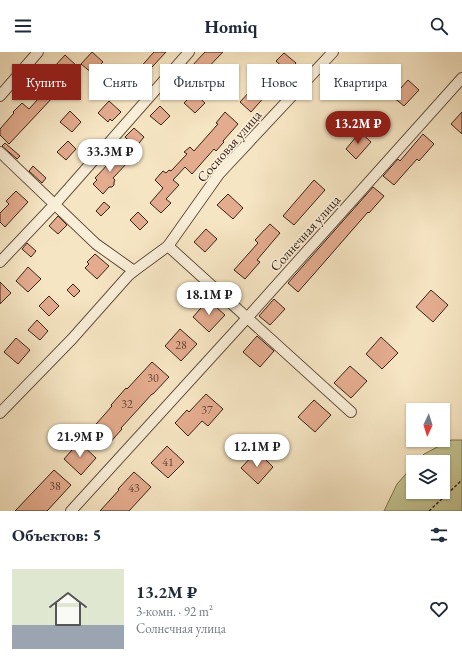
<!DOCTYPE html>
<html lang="ru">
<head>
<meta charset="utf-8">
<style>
	:root { --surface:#fff; --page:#f6f6f7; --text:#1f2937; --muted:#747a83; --line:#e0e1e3; --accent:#8f2418 }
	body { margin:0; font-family:"EB Garamond",serif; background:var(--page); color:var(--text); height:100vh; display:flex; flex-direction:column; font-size:15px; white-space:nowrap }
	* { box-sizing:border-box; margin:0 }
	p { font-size:13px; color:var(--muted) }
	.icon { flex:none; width:22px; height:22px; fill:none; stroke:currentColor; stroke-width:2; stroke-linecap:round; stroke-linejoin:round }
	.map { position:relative; height:459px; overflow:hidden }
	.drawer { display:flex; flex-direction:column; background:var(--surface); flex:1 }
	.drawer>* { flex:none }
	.top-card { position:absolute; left:12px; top:12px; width:438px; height:36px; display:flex; gap:8px }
	.needle { width:26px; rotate:184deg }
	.controls { position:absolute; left:406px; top:351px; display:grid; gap:8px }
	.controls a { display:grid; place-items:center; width:44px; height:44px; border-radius:0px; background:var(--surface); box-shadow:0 1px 3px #0004; font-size:20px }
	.price { position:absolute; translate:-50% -34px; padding:0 9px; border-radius:14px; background:#fff; color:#222; font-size:13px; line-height:26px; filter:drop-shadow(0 1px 2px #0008) }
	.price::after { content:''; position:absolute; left:50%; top:24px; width:12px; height:9px; margin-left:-6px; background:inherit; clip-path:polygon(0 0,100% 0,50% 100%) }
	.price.selected { background:var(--accent); color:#fff }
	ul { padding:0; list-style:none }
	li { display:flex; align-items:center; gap:12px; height:100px; padding:0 12px }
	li+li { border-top:1px solid var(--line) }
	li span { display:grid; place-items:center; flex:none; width:112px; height:80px; border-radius:0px; color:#555 }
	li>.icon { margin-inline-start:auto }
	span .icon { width:48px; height:48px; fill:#fffc; stroke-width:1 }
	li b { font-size:17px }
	h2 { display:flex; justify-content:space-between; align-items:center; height:48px; padding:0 12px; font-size:17px }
	.tag { padding:0 14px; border-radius:0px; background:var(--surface); box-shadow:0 1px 3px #0004; font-size:14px; line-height:36px }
	.tag.selected { background:var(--accent); color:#fff }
	header { display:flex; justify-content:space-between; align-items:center; height:52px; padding:0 12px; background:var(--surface); font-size:18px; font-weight:700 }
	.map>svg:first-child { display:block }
	.green { fill:#c2c390; stroke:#7e7354 }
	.building { fill:#e4ac8f; stroke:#392317 }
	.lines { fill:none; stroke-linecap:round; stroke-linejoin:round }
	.minor-casing { stroke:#685442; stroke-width:12 }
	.path { stroke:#392317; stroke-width:1.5; stroke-dasharray:3 2; stroke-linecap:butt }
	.minor { stroke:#f9eed8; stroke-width:10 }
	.labels { text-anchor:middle; stroke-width:3.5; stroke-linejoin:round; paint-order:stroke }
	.number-label { font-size:12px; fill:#644535 }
	.street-label { font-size:14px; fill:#392317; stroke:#f9eed8 }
</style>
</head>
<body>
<header><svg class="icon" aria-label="menu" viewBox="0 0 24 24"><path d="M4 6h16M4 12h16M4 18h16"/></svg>Homiq<svg class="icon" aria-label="search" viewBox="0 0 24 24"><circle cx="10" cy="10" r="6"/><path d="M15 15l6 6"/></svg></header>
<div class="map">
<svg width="462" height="459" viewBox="0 0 462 459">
	<rect width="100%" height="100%" fill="#f6e5c3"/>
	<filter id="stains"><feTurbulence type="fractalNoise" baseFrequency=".005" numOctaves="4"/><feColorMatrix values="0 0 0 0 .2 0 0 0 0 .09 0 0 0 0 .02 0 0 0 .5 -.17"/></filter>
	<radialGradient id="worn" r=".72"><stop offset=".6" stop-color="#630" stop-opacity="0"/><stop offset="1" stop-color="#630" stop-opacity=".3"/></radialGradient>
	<polygon class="green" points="451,388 462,388 462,459 384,459 397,432 413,414 413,440 443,440 443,410 417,410 424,402"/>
	<g class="building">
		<polygon points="92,0 103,10 92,21 81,12"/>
		<polygon points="154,0 166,0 128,41 118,31 126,23 130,27"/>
		<polygon points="205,0 223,0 195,29 183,17 185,14 190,16"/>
		<polygon points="284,1 296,11 288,20 276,9"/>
		<polygon points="65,3 78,15 66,28 53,16"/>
		<polygon points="265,23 278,35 270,43 268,41 251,60 240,50"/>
		<polygon points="408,28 419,38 404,54 393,45"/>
		<polygon points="42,30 55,43 9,92 0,83 0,77 14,61 13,60 22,51 29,57 39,46 34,40"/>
		<polygon points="194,41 205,51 195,61 184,51"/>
		<polygon points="109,49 121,60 112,69 110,67 108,70 98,61"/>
		<polygon points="160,54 170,64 161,73 150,64"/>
		<polygon points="70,59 81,70 72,80 60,70"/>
		<polygon points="225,60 238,72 223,89 224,90 216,99 214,97 192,122 185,115 173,128 179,133 166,147 171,151 161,161 150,151 163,136 155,128 163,119 166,121 169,118 171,119 187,102 184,100 190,95 194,99 218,72 216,71"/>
		<polygon points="462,60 462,82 451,72"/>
		<polygon points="134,76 144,85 136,95 125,85"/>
		<polygon points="360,80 371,90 356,107 346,97"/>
		<polygon points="423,82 434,92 419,109 417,107 394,133 383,124 398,107 400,109"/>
		<polygon points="68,89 76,97 66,108 57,100"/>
		<polygon points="5,91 20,104 17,107 2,94"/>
		<polygon points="116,101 121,106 123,103 129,109 113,126 115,128 114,130 114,133 112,135 109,135 103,142 93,132 97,128 95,126 110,110 108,108"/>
		<polygon points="33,114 46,126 42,131 29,119"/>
		<polygon points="314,128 325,138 294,173 283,164"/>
		<polygon points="373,135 384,144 369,161 368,160 313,223 298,240 288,231"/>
		<polygon points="16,139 28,150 5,175 0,170 0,161 9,152 6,149"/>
		<polygon points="228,142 243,156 233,167 217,153"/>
		<polygon points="104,150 110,155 101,164 96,159"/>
		<polygon points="138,160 148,170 140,178 130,168"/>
		<polygon points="58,164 67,173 58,182 49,174"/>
		<polygon points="270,172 280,181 257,208 260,210 245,227 234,218 258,191 255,188"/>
		<polygon points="206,177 217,187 205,200 194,190"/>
		<polygon points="27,191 36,199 31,205 22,197"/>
		<polygon points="95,202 109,214 97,227 85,216 89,212 87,210"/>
		<polygon points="28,215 41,227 28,240 16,229"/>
		<polygon points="0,230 11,241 0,252"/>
		<polygon points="73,232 80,239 74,245 67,238"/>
		<polygon points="431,238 448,253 433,270 416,255"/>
		<polygon points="49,244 59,254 49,264 39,254"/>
		<polygon points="274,247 285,257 270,273 259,264"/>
		<polygon points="208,248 225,263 209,280 193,265"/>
		<polygon points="37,268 48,279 40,288 28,278"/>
		<polygon points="180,277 197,292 181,309 165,294"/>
		<polygon points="257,284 274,299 260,315 243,300"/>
		<polygon points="381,285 398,301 382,317 366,302"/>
		<polygon points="16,286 30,298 18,312 4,300"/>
		<polygon points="152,310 169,325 153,342 152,342 121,376 122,377 107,394 90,379 112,354 111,353 126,336 127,337"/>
		<polygon points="350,314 367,329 351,346 334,331"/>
		<polygon points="206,342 223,357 208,374 202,369 188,384 175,371 187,358 189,360"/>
		<polygon points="314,348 331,363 315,380 298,365"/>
		<polygon points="79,390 96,406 81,423 64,407"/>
		<polygon points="167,394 184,410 168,426 151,411"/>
		<polygon points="257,399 273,415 258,432 241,416"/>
		<polygon points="54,418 71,433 47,459 15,459"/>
		<polygon points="134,420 151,435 129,459 100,459 119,438 118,437"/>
	</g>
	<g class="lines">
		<defs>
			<g id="minor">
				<polyline points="0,44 38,0"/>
				<polyline points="0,100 96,192 134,219 168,194 351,360"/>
				<polyline points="168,194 219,122 333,0"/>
				<polyline points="0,210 55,152 189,0"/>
				<polyline points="0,361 72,287 128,224 134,219"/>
				<polyline points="71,459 247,266 462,26"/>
			</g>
		</defs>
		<use href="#minor" class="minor-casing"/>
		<polyline class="path" points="429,459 462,428"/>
		<use href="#minor" class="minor"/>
	</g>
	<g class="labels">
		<g class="number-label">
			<text x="181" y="297">28</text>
			<text x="153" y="330">30</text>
			<text x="127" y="356">32</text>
			<text x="207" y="362">37</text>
			<text x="168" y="414">41</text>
			<text x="55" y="438">38</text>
			<text x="134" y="440">43</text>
		</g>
		<g class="street-label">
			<text transform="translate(229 94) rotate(-49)" y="5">Сосновая улица</text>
			<text transform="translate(305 181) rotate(-48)" y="5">Солнечная улица</text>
		</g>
	</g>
	<rect width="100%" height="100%" filter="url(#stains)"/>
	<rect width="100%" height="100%" fill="url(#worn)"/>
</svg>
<div class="controls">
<a><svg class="needle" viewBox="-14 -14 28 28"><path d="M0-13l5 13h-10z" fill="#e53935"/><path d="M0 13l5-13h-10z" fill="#747a83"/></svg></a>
<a><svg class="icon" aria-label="layers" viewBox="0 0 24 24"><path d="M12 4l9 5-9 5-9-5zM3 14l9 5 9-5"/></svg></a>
</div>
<b class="price selected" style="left:358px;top:93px">13.2M ₽</b>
<b class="price" style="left:110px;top:121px">33.3M ₽</b>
<b class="price" style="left:209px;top:264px">18.1M ₽</b>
<b class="price" style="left:80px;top:406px">21.9M ₽</b>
<b class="price" style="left:257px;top:416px">12.1M ₽</b>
<div class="top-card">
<a class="tag selected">Купить</a>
<a class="tag">Снять</a>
<a class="tag">Фильтры</a>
<a class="tag">Новое</a>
<a class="tag">Квартира</a>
</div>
</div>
<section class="drawer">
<h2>Объектов: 5<svg class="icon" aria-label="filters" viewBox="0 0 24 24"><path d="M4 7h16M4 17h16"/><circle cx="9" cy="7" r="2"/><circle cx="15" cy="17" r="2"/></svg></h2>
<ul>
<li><span style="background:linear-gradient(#dfe7d0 70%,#9aa5b1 0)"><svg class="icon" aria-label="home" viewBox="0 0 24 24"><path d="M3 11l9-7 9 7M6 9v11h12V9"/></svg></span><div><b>13.2M ₽</b><p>3-комн. · 92 m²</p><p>Солнечная улица</p></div><svg class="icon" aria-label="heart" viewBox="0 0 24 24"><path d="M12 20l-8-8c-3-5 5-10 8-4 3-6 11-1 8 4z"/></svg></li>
</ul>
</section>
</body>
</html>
